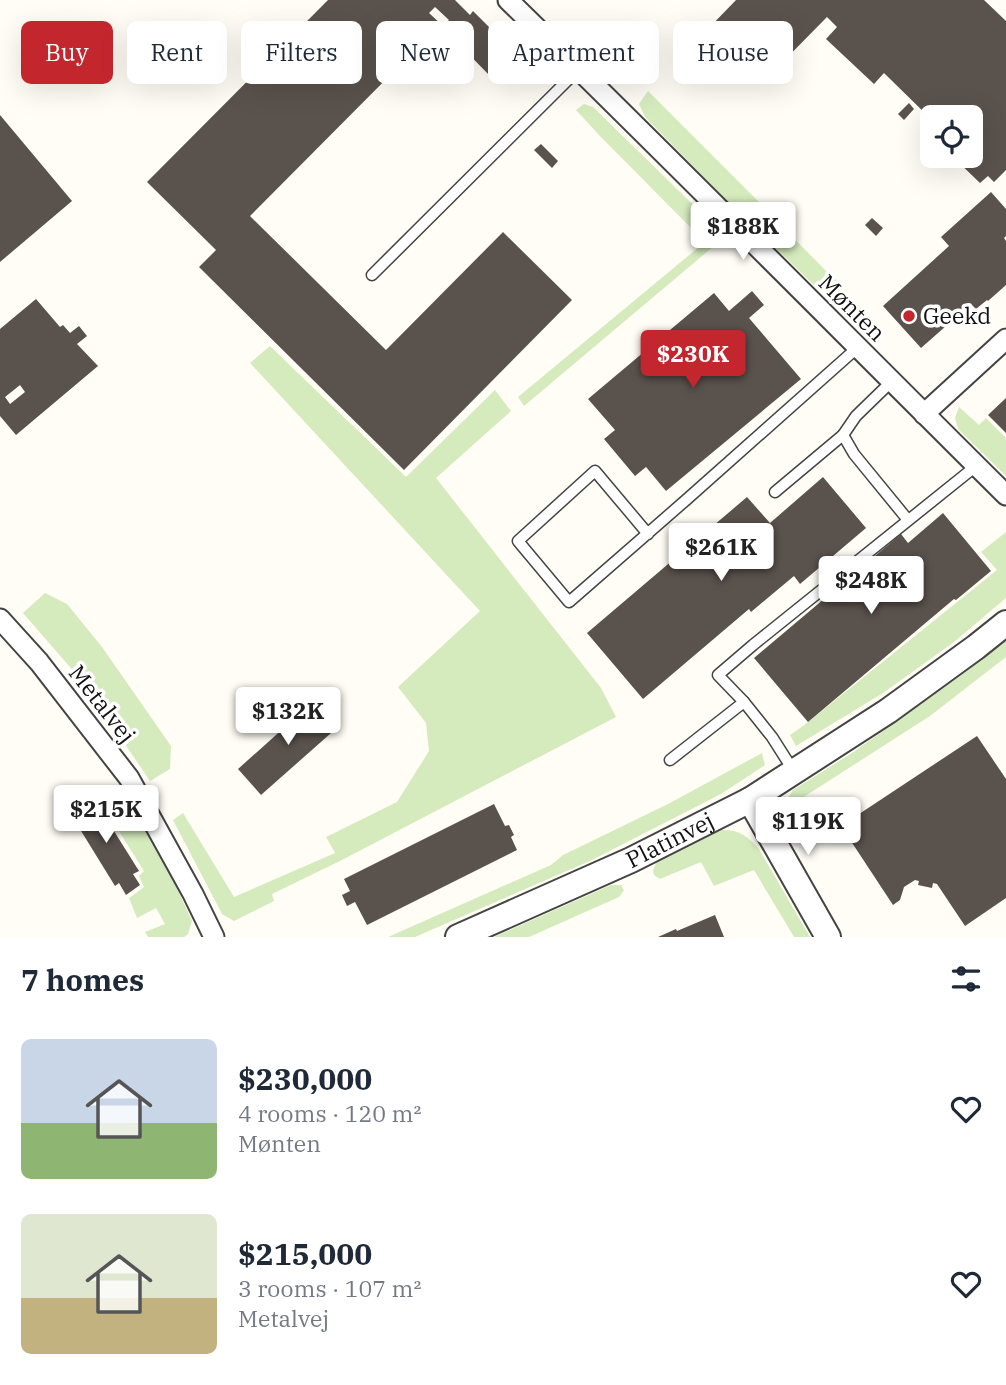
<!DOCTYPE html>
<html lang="en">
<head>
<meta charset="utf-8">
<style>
	:root { --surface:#fff; --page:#f2f2f3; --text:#1f2937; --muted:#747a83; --accent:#c4262e }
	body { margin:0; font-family:"IBM Plex Serif",serif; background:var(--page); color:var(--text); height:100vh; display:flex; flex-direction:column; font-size:26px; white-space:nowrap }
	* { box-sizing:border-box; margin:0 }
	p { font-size:23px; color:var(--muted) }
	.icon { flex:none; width:38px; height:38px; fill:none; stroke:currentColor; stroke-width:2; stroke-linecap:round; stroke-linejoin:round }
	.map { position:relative; height:937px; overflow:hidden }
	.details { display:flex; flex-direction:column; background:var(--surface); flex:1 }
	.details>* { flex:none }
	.banner { position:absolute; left:21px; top:21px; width:964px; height:63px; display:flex; gap:14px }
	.controls { position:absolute; left:920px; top:105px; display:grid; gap:14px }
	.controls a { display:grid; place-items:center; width:63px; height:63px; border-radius:10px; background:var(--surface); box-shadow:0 7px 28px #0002; font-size:35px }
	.price { position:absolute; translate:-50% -60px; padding:0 16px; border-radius:7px; background:#fff; color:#222; font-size:23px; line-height:46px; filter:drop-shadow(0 2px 4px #0008) }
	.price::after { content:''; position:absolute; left:50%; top:42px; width:21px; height:16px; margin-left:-10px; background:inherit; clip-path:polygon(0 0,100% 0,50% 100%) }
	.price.selected { background:var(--accent); color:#fff }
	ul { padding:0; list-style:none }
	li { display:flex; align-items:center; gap:21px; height:175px; padding:0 21px }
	li span { display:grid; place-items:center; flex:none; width:196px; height:140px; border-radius:10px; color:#555 }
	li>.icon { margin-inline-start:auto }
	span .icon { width:84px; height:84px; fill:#fffc; stroke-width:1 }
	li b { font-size:30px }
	h2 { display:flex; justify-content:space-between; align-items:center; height:84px; padding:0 21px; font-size:30px }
	.tag { padding:0 24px; border-radius:10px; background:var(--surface); box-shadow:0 7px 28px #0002; font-size:24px; line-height:63px }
	.tag.selected { background:var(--accent); color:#fff }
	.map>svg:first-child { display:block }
	.grass { fill:#d5ebbd }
	.building { fill:#5a524d; fill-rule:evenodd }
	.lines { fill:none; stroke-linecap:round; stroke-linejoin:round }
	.service-casing { stroke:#444; stroke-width:13 }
	.minor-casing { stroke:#444; stroke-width:23 }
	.tertiary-casing { stroke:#444; stroke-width:28 }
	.service { stroke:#fff; stroke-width:10 }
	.minor { stroke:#fff; stroke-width:19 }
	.tertiary { stroke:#fff; stroke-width:24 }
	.poi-dot { fill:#c4262e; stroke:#fff; stroke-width:2.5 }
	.labels { text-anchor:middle; stroke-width:7; stroke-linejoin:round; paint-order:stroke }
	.street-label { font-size:23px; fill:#111; stroke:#fff }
	.poi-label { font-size:23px; fill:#111; stroke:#fff; text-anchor:start }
</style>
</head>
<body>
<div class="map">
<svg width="1006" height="937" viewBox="0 0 1006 937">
	<rect width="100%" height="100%" fill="#fffdf5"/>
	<g class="grass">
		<polygon points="648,91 763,206 751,225 645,117 639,104"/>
		<polygon points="584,104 593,107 718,229 721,240 524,406 518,397 705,242 599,135 576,110"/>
		<polygon points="773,217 831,276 842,284 834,289 816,287 758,231"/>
		<polygon points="270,346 406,477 495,390 511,411 436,478 601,688 616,717 340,861 272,894 274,901 234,921 222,914 173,820 183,813 234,897 335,853 326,837 397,802 429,751 426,723 398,687 480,611 250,363"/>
		<polygon points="959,407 979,425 986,418 1006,438 1006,476 958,429 955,418"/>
		<polygon points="1006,532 1006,598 954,642 883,693 796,746 790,735 803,726 997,570 981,552"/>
		<polygon points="45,593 67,604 102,647 171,746 170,769 150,781 83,682 23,613"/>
		<polygon points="1006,640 1006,657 930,716 785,809 785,803 793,790 852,753 963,674"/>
		<polygon points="762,753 765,765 721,794 592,860 415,937 388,937 551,865 563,855 668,804"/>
		<polygon points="115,785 135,809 173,880 192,921 188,934 184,937 148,937 145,932 165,924 156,908 137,918 129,898 144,887 139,876 144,871 97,796"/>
		<path d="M721 830C738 829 748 836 759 849L810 937H794L754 870 714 886 701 862 660 879 654 875 653 871 656 863Z"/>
		<polygon points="611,885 621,885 624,890 619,897 529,937 494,937"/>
	</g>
	<g class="building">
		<path d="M328 0H455L470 15 473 11 514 52 490 76 451 36H429L250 216 386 350 503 232 572 300 404 470 199 267 216 250 147 182ZM435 7 449 20 443 26 429 13Z"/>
		<polygon points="736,0 984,0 1006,21 1006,170 994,182 988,176 980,183 952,156 971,156 971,117 933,117 933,121 884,73 874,84 826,39 837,27 827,17 761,84 706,31"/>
		<polygon points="909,103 914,109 904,120 898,114"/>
		<polygon points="0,115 72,201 0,262"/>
		<polygon points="541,144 558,161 552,168 534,150"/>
		<polygon points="991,192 1006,209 1006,236 1004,238 1006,241 1006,285 988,301 987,300 976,309 971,304 921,348 883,306 949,246 941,237"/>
		<polygon points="872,218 883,228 876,236 865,225"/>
		<polygon points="752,291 764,305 749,318 801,379 666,491 646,467 635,476 604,439 615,430 588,399 714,293 729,311"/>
		<path d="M36 299 60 327 63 325 70 333 79 326 87 336 77 344 98 366 16 435 0 416V329ZM20 385 25 392 10 404 5 397Z"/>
		<polygon points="1006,398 1006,433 988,415"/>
		<polygon points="823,477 866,528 800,584 794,576 751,612 749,609 643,699 587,633 747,497 770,523"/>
		<polygon points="943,513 991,571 956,600 954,599 808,722 754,658 901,534 908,543"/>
		<polygon points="315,700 339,726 261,795 238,769"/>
		<polygon points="977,736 1006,779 1006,898 965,926 937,884 933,883 932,888 918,885 919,881 915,880 904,887 900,900 893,905 841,826"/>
		<polygon points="92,796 139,871 133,874 140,885 126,895 119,883 115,886 70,813 71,813 69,810"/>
		<polygon points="494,804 505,826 509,825 514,835 511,837 517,850 367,925 355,902 347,906 342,895 350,891 344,879"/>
		<polygon points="715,915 724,937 658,937 676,929 677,931"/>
	</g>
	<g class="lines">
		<defs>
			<g id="service">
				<polyline points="372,275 579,69"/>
				<polyline points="891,382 856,416 843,435 854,454 908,520"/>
				<polyline points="775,492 843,435"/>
				<polyline points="648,534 595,471 518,541 569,602 686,500 857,348"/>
				<polyline points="744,702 718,675 753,645 976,466"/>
				<polyline points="670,760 744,702 772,737 793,770"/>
			</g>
			<g id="minor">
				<path d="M508 0C676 164 840 330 1006 495"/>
				<polyline points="924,414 1006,339"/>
				<polyline points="0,619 39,662 129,778 193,894 214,937"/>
			</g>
			<g id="tertiary">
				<polyline points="750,800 828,937"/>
				<path id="s1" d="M458 937 631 860 750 800 888 711 976 647 1006 623"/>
			</g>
		</defs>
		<use href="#service" class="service-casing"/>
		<use href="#minor" class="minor-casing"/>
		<use href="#tertiary" class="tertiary-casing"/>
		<use href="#service" class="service"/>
		<use href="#minor" class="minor"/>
		<use href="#tertiary" class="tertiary"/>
	</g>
	<circle class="poi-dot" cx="909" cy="316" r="7"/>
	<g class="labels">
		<g class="street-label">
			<text transform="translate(852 308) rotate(45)" y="8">Mønten</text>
			<text transform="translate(102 704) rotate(52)" y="8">Metalvej</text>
			<text dy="8" stroke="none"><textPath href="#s1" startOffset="233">Platinvej</textPath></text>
		</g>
		<g class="poi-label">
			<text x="923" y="324">Geekd</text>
		</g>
	</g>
</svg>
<div class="controls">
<a><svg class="icon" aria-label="locate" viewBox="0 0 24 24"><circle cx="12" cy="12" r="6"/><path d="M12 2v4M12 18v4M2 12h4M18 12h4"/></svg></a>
</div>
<b class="price" style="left:743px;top:262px">$188K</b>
<b class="price selected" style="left:693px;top:390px">$230K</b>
<b class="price" style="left:721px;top:583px">$261K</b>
<b class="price" style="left:871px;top:616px">$248K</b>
<b class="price" style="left:288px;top:747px">$132K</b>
<b class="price" style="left:106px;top:845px">$215K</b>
<b class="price" style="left:808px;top:857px">$119K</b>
<div class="banner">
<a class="tag selected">Buy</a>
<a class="tag">Rent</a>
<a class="tag">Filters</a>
<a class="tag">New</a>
<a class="tag">Apartment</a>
<a class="tag">House</a>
</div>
</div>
<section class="details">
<h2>7 homes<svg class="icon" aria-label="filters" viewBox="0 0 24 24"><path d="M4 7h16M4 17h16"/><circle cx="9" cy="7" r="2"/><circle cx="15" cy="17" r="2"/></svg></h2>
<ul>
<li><span style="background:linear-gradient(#c9d6e8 60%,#8fb573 0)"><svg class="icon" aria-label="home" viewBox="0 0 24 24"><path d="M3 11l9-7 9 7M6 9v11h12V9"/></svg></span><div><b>$230,000</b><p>4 rooms · 120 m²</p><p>Mønten</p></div><svg class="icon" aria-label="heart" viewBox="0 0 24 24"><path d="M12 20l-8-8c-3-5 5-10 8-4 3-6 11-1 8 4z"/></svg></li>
<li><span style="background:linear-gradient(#dfe7d0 60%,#c2b280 0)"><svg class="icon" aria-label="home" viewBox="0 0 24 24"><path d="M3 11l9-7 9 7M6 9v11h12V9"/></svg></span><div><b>$215,000</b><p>3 rooms · 107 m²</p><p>Metalvej</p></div><svg class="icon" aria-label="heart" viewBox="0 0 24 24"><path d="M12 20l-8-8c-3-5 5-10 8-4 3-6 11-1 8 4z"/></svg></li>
</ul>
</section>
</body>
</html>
